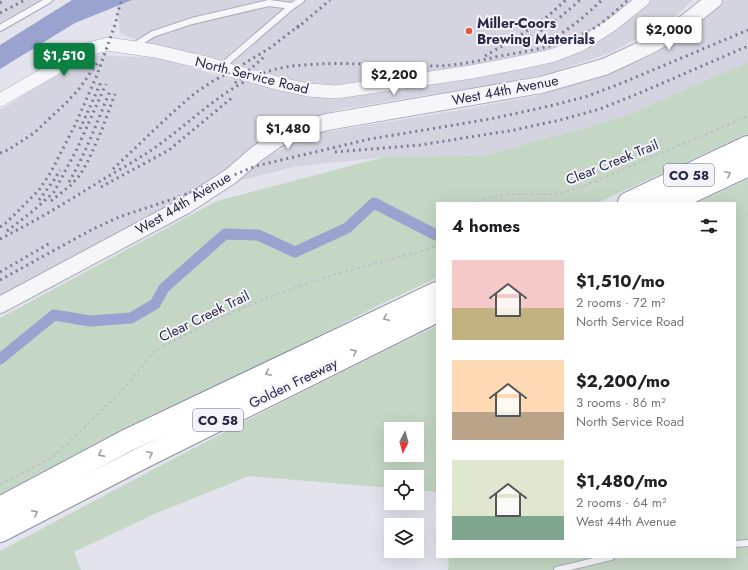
<!DOCTYPE html>
<html lang="en">
<head>
<meta charset="utf-8">
<style>
	:root { --surface:#fff; --page:#f2f2f2; --text:#202124; --muted:#757577; --accent:#0b8043 }
	body { margin:0; font-family:Jost,sans-serif; background:var(--page); color:var(--text); height:100vh; display:flex; flex-direction:column; font-size:15px; white-space:nowrap }
	* { box-sizing:border-box; margin:0 }
	p { font-size:13px; color:var(--muted) }
	.icon { flex:none; width:22px; height:22px; fill:none; stroke:currentColor; stroke-width:2; stroke-linecap:round; stroke-linejoin:round }
	.map { position:relative; flex:1; overflow:hidden }
	.side { position:absolute; left:436px; top:202px; width:300px; height:356px; display:flex; flex-direction:column; background:var(--surface); border-radius:0px; box-shadow:0 4px 16px #0002 }
	.side>* { flex:none }
	.needle { width:26px; rotate:186deg }
	.fabs { position:absolute; left:384px; top:422px; display:grid; gap:8px }
	.fabs a { display:grid; place-items:center; width:40px; height:40px; border-radius:0px; background:var(--surface); box-shadow:0 4px 16px #0002; font-size:20px }
	.price { position:absolute; translate:-50% -34px; padding:0 9px; border-radius:4px; background:#fff; color:#222; font-size:13px; line-height:26px; filter:drop-shadow(0 1px 2px #0008) }
	.price::after { content:''; position:absolute; left:50%; top:24px; width:12px; height:9px; margin-left:-6px; background:inherit; clip-path:polygon(0 0,100% 0,50% 100%) }
	.price.current { background:var(--accent); color:#fff }
	ul { padding:0; list-style:none }
	li { display:flex; align-items:center; gap:12px; height:100px; padding:0 16px }
	li span { display:grid; place-items:center; flex:none; width:112px; height:80px; border-radius:0px; color:#555 }
	li>.icon { margin-inline-start:auto }
	span .icon { width:48px; height:48px; fill:#fffc; stroke-width:1 }
	li b { font-size:17px }
	h2 { display:flex; justify-content:space-between; align-items:center; height:48px; padding:0 16px; font-size:17px }
	.map>svg:first-child { display:block }
	.built { fill:#d4d4e1 }
	.green { fill:#c3d7c4; fill-rule:evenodd }
	.water { fill:#9aa2cf }
	.lines { fill:none; stroke-linecap:round; stroke-linejoin:round }
	.canal { stroke:#9aa2cf; stroke-width:11 }
	.service-casing { stroke:#aaabba; stroke-width:8 }
	.minor-casing { stroke:#aaabba; stroke-width:14 }
	.tertiary-casing { stroke:#aaabba; stroke-width:18 }
	.motorway-casing { stroke:#888aa4; stroke-width:24 }
	.path { stroke:#c0c1cb; stroke-width:2; stroke-dasharray:3 3; stroke-linecap:butt }
	.service { stroke:#f6f6fa; stroke-width:6 }
	.minor { stroke:#f6f6fa; stroke-width:13 }
	.tertiary { stroke:#f6f6fa; stroke-width:16 }
	.motorway { stroke:#fff; stroke-width:22 }
	.rail { stroke:#7a7b97; stroke-width:3; stroke-dasharray:2 4; stroke-linecap:butt }
	.oneway { stroke:#9e9fac }
	.poi-dot { fill:#dc593c; stroke:#f3f3f9; stroke-width:1.5 }
	.labels { text-anchor:middle; stroke-width:4; stroke-linejoin:round; paint-order:stroke }
	.shield { fill:#f3f3f9; stroke:#65667c; stroke-width:1 }
	.shield-label { font-size:13px; font-weight:bold; fill:#282946 }
	.poi-label { font-size:14px; font-weight:bold; fill:#282946; stroke:#f3f3f9; text-anchor:start }
	.street-label { font-size:14px; fill:#282946; stroke:#f3f3f9 }
</style>
</head>
<body>
<div class="map">
<svg width="748" height="570" viewBox="0 0 748 570">
	<rect width="100%" height="100%" fill="#e2e3ec"/>
	<g class="built">
		<polygon points="0,0 56,0 0,33"/>
		<polygon points="117,0 693,0 672,19 612,52 550,73 508,82 335,110 234,167 262,160 293,143 319,133 461,110 535,96 595,79 647,58 679,38 725,0 748,0 748,62 620,118 483,156 384,157 292,167 204,190 0,302 0,110 56,75 92,55 161,58 244,84 120,33"/>
	</g>
	<g class="green">
		<polygon points="748,62 748,134 597,203 437,203 437,278 383,303 151,422 0,506 0,318 217,201 384,157 483,156 620,118"/>
		<polygon points="748,179 748,570 448,570 449,557 735,557 735,203 696,203"/>
		<path d="M437 326V492L417 490V477H391V488L249 476 152 515 74 552 81 570H0V551C145 474 289 396 437 326ZM391 429H417V455H391Z"/>
	</g>
	<polygon class="water" points="72,0 132,0 75,23 0,69 0,45"/>
	<g class="lines">
		<polyline class="canal" points="0,359 54,315 90,321 131,318 155,304 164,288 225,234 258,235 295,252 347,228 374,203 436,235"/>
		<defs>
			<g id="service">
				<polyline points="292,6 301,0"/>
				<polyline points="0,28 49,0"/>
				<polyline points="134,46 153,34 192,21 269,3 292,6 221,67"/>
				<polyline points="735,544 748,543"/>
				<polyline points="557,570 611,557"/>
			</g>
			<polyline id="minor" points="0,100 89,49 108,44 155,51 206,63 232,71 281,84 308,90 336,92 471,72 518,63 551,56 580,45 613,24 643,0"/>
			<polyline id="tertiary" points="0,305 185,206 231,176 255,155 276,140 293,131 327,122 541,85 604,67 628,56 653,44 675,31 714,0"/>
			<g id="motorway">
				<polyline points="629,203 748,147"/>
				<polyline points="667,203 748,165"/>
				<polyline points="0,508 126,441 437,293"/>
				<polyline points="0,531 140,459 437,311"/>
			</g>
		</defs>
		<use href="#service" class="service-casing"/>
		<use href="#minor" class="minor-casing"/>
		<use href="#tertiary" class="tertiary-casing"/>
		<use href="#motorway" class="motorway-casing"/>
		<g class="path">
			<path d="M478 203C498 188 540 198 564 192 590 185 614 173 638 163 675 147 711 132 748 116"/>
			<polyline points="0,485 54,456 122,391 154,351 208,323 268,297 329,276 421,251 435,246 437,244"/>
		</g>
		<use href="#service" class="service"/>
		<use href="#minor" class="minor"/>
		<use href="#tertiary" class="tertiary"/>
		<use href="#motorway" class="motorway"/>
		<g class="rail">
			<polyline points="0,3 4,0"/>
			<polyline points="0,13 25,0"/>
			<polyline points="297,28 330,0"/>
			<path d="M519 42C544 31 560 18 580 0"/>
			<polyline points="535,45 562,33 580,20 602,0"/>
			<polyline points="485,56 519,36 548,16 566,0"/>
			<polyline points="235,83 265,56"/>
			<polyline points="80,129 102,80"/>
			<polyline points="335,152 420,145 514,130 560,120 600,109 649,89 748,46"/>
			<polyline points="0,153 8,150 34,133 66,103 79,89 98,62"/>
			<polyline points="113,169 171,114 195,93 213,81 232,71 270,48 301,24"/>
			<path d="M69 182C86 153 97 122 110 91"/>
			<polyline points="101,187 169,150 234,96"/>
			<polyline points="39,200 54,180 60,170"/>
			<polyline points="51,201 71,185 80,175 88,161 101,132 115,94"/>
			<polyline points="0,227 7,222 39,190 51,172 76,123 97,75 116,22 118,11 122,0"/>
			<polyline points="7,231 33,211 54,192 77,149 106,84"/>
			<path d="M0 239C35 221 69 201 102 180 117 171 133 162 147 153 190 125 230 78 281 68 294 65 307 65 319 64 358 62 396 67 434 66 457 66 478 61 500 56 529 51 560 46 587 32 602 25 615 11 628 0"/>
			<polyline points="0,272 50,243"/>
			<polyline points="0,280 93,229 119,217 176,198 256,166 370,139 490,119 550,106 585,97 622,83 748,30"/>
		</g>
	</g>
	<defs><path id="oneway-chevron" d="M-2-3.5L2.5 0L-2 3.5" fill="none" stroke-width="1.6" stroke-linecap="round" stroke-linejoin="round"/></defs>
	<g class="oneway">
		<use href="#oneway-chevron" transform="translate(728 174) rotate(-26)"/>
		<use href="#oneway-chevron" transform="translate(386 318) rotate(155)"/>
		<use href="#oneway-chevron" transform="translate(354 352) rotate(-26)"/>
		<use href="#oneway-chevron" transform="translate(268 373) rotate(155)"/>
		<use href="#oneway-chevron" transform="translate(101 454) rotate(152)"/>
		<use href="#oneway-chevron" transform="translate(150 454) rotate(-26)"/>
		<use href="#oneway-chevron" transform="translate(35 513) rotate(-27)"/>
	</g>
	<circle class="poi-dot" cx="469" cy="31" r="4"/>
	<g class="labels">
		<g class="shield">
			<rect x="664" y="164" width="50" height="22" rx="3"/>
			<rect x="193" y="409" width="50" height="22" rx="3"/>
		</g>
		<g class="shield-label">
			<text x="689" y="180">CO 58</text>
			<text x="218" y="425">CO 58</text>
		</g>
		<g class="poi-label">
			<text x="477" y="28">Miller-Coors<tspan x="477" dy="16">Brewing Materials</tspan></text>
		</g>
		<g class="street-label">
			<text transform="translate(252 75) rotate(14)" y="5">North Service Road</text>
			<text transform="translate(505 90) rotate(-11)" y="5">West 44th Avenue</text>
			<text transform="translate(612 162) rotate(-22)" y="5">Clear Creek Trail</text>
			<text transform="translate(183 203) rotate(-31)" y="5">West 44th Avenue</text>
			<text transform="translate(204 316) rotate(-26)" y="5">Clear Creek Trail</text>
			<text transform="translate(293 383) rotate(-26)" y="5">Golden Freeway</text>
		</g>
	</g>
</svg>
<div class="fabs">
<a><svg class="needle" viewBox="-14 -14 28 28"><path d="M0-13l5 13h-10z" fill="#e53935"/><path d="M0 13l5-13h-10z" fill="#757577"/></svg></a>
<a><svg class="icon" aria-label="locate" viewBox="0 0 24 24"><circle cx="12" cy="12" r="6"/><path d="M12 2v4M12 18v4M2 12h4M18 12h4"/></svg></a>
<a><svg class="icon" aria-label="layers" viewBox="0 0 24 24"><path d="M12 4l9 5-9 5-9-5zM3 14l9 5 9-5"/></svg></a>
</div>
<b class="price" style="left:669px;top:51px">$2,000</b>
<b class="price current" style="left:64px;top:77px">$1,510</b>
<b class="price" style="left:394px;top:96px">$2,200</b>
<b class="price" style="left:288px;top:150px">$1,480</b>
<section class="side">
<h2>4 homes<svg class="icon" aria-label="filters" viewBox="0 0 24 24"><path d="M4 7h16M4 17h16"/><circle cx="9" cy="7" r="2"/><circle cx="15" cy="17" r="2"/></svg></h2>
<ul>
<li><span style="background:linear-gradient(#f6c9c9 60%,#c2b280 0)"><svg class="icon" aria-label="home" viewBox="0 0 24 24"><path d="M3 11l9-7 9 7M6 9v11h12V9"/></svg></span><div><b>$1,510/mo</b><p>2 rooms · 72 m²</p><p>North Service Road</p></div></li>
<li><span style="background:linear-gradient(#ffd9b3 65%,#b9a48a 0)"><svg class="icon" aria-label="home" viewBox="0 0 24 24"><path d="M3 11l9-7 9 7M6 9v11h12V9"/></svg></span><div><b>$2,200/mo</b><p>3 rooms · 86 m²</p><p>North Service Road</p></div></li>
<li><span style="background:linear-gradient(#dfe7d0 70%,#7fa58c 0)"><svg class="icon" aria-label="home" viewBox="0 0 24 24"><path d="M3 11l9-7 9 7M6 9v11h12V9"/></svg></span><div><b>$1,480/mo</b><p>2 rooms · 64 m²</p><p>West 44th Avenue</p></div></li>
</ul>
</section>
</div>
</body>
</html>
